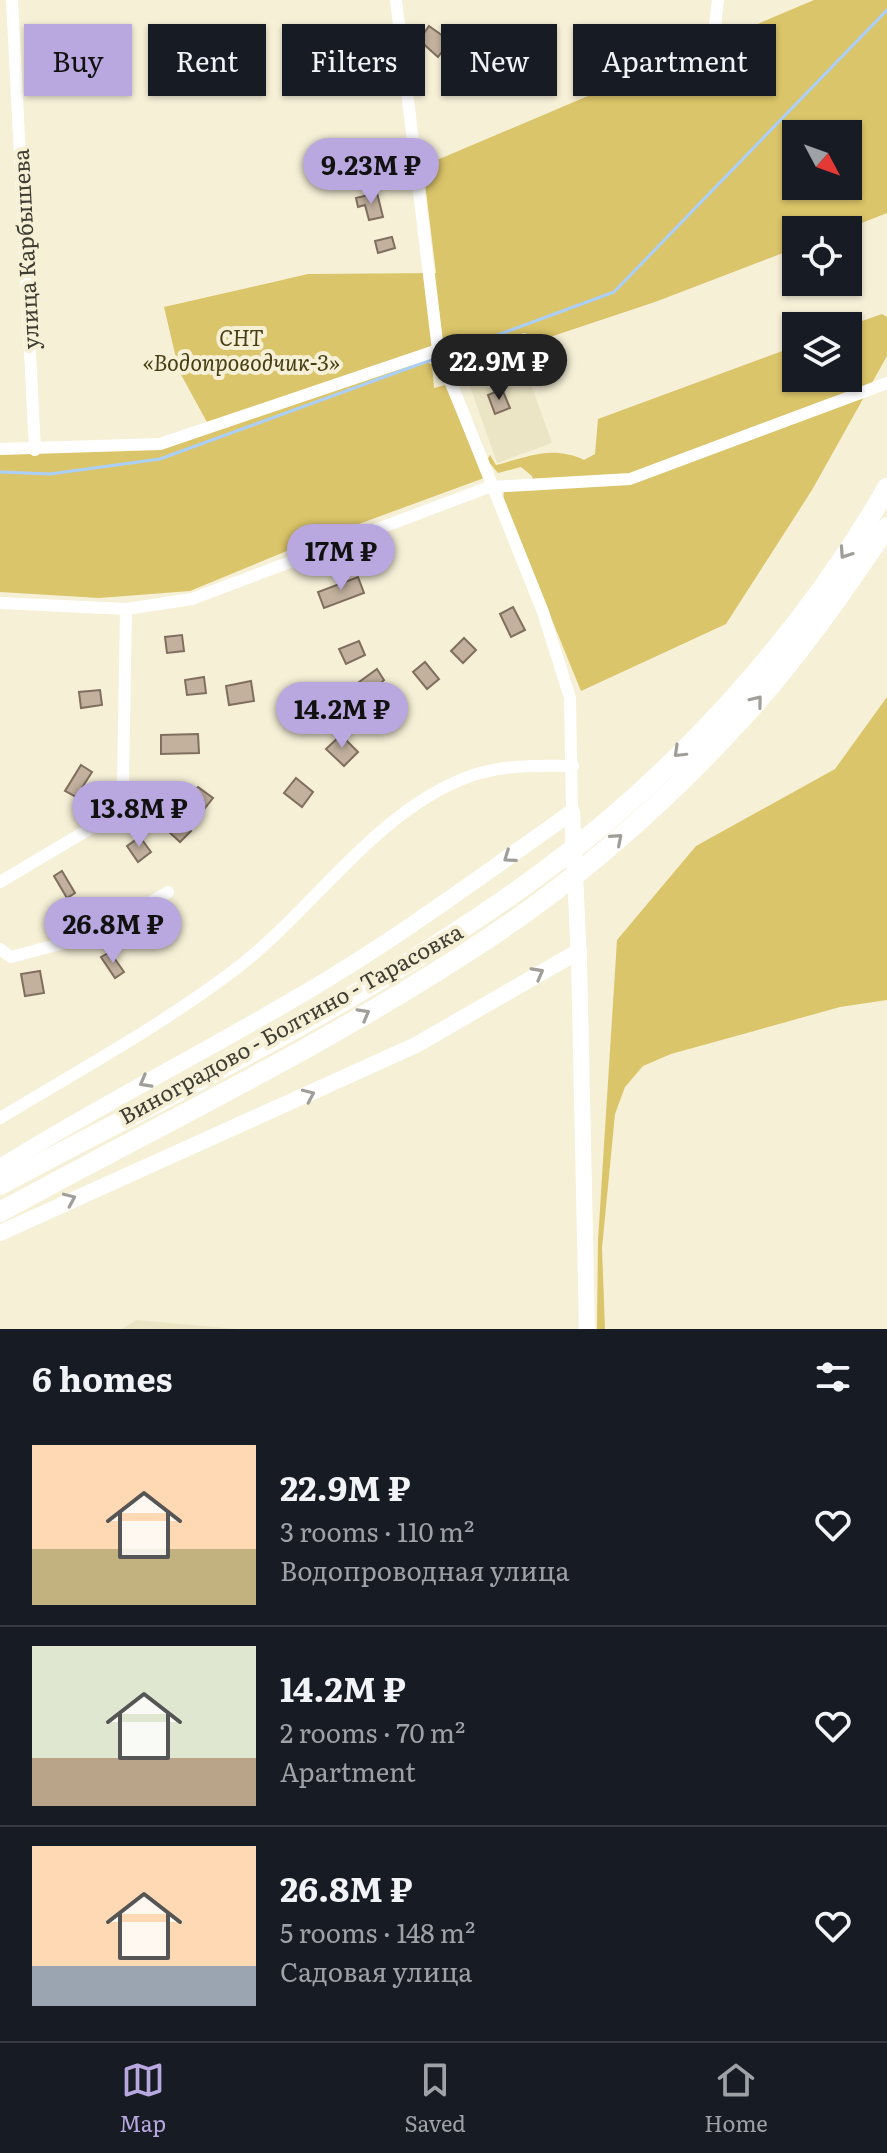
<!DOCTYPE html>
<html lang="en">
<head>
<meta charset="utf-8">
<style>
	:root { --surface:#171b24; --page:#20242c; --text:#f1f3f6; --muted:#9ea1a6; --line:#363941; --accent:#b9a8e0 }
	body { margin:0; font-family:Literata,serif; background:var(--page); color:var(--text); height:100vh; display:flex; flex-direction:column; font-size:30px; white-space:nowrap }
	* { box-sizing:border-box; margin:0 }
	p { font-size:26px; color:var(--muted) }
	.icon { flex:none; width:44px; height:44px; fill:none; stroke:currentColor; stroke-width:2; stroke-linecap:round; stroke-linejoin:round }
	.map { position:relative; height:1329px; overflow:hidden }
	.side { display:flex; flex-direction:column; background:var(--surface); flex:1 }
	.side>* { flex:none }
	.top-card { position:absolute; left:24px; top:24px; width:840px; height:72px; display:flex; gap:16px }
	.needle { width:52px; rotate:131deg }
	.fabs { position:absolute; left:782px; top:120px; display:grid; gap:16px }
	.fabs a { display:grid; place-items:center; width:80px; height:80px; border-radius:0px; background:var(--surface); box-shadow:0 2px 6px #0004; font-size:40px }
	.price { position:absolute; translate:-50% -68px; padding:0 18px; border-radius:28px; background:var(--accent); color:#111; font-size:26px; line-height:52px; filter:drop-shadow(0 2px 4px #0008) }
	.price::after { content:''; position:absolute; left:50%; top:48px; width:24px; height:18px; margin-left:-12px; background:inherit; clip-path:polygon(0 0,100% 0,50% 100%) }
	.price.active { background:#222; color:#fff }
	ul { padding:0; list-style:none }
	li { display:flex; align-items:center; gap:24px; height:200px; padding:0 32px }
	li+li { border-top:2px solid var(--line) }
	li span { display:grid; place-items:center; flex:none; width:224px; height:160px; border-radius:0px; color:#555 }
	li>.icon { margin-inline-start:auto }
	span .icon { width:96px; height:96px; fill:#fffc; stroke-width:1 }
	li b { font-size:34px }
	h2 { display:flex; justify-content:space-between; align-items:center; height:96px; padding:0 32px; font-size:34px }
	.pill { padding:0 28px; border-radius:0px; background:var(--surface); box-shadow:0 2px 6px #0004; font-size:28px; line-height:72px }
	.pill.active { background:var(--accent); color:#111 }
	.tab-bar { display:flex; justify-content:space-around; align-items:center; height:112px; border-top:2px solid var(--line); background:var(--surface); font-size:22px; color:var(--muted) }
	.tab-bar a { display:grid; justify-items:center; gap:4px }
	.tab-bar .active { color:var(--accent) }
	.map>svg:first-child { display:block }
	.built { fill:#ece5c5 }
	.green { fill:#dbc56a; fill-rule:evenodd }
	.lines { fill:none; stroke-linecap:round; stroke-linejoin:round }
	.stream { stroke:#aacffb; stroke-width:3 }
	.building { fill:#c3b19e; stroke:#806f5e; stroke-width:2 }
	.minor { stroke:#fff; stroke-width:12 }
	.tertiary { stroke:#fff; stroke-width:16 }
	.primary { stroke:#fff; stroke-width:20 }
	.oneway { stroke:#9f9e99 }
	.labels { text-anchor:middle; stroke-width:8; stroke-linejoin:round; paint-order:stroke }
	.street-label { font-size:22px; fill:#3f3d33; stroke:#f6f0d7 }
	.park-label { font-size:22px; font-style:italic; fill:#493f15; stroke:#f6f0d7 }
</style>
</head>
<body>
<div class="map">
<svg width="887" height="1329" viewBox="0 0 887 1329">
	<rect width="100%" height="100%" fill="#f6f0d7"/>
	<g class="built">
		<polygon points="515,339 552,443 497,463 460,358"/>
		<polygon points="137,1320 237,1329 121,1329"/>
	</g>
	<g class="green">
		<path d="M814 0H887V213L844 230H796V248L655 302 544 339 524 333 459 357 456 348 445 342 208 424 179 371 164 307 308 274 436 273 423 166ZM796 134H848V186H796Z"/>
		<path d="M882 314 887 317V356L812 490 726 624 581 691 503 500 504 490 535 487 532 476 521 467 498 473 487 460 490 455 496 465C528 457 552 445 584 460L595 454 598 419 796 346V378H848V326Z"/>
		<polygon points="422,359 432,365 434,388 445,385 484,478 299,546 190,591 99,598 0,592 0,454 160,448"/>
		<polygon points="887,697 887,1000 840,1007 671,1054 643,1066 625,1087 615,1114 602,1248 605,1329 597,1329 598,1240 617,940 696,846 835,769"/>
	</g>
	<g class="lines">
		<g class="stream">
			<polyline points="446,354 614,292 887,10"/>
			<polyline points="0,472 50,474 160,459 439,357"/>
		</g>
	</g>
	<g class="building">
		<polygon points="429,26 450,41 438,57 419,40"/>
		<polygon points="377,193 383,217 369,220 365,205 358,207 356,198"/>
		<polygon points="392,237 395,248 378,253 375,241"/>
		<circle cx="488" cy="372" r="10"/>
		<polygon points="502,389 510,408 495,414 488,395"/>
		<polygon points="358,577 364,593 324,608 318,592"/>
		<polygon points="513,607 525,630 511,637 500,614"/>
		<polygon points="182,635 184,651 167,653 165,637"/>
		<polygon points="464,638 476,650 463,663 451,651"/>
		<polygon points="359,641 365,655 346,664 339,649"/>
		<polygon points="425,662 439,679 427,689 413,672"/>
		<polygon points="377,669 384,680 381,683 396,705 383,715 368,692 362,696 355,685"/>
		<polygon points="204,677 206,693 187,695 185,680"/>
		<polygon points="251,681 254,701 229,705 226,686"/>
		<polygon points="100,690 102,705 81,708 79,692"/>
		<polygon points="198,734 199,753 161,754 161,735"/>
		<polygon points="341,735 358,752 344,766 326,749"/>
		<polygon points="81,765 92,772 76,797 65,791"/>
		<polygon points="296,778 313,792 302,807 284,793"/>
		<polygon points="198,787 213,798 205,808 190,796"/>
		<polygon points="179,819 191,831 180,842 168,831"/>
		<polygon points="140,837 151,852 138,862 127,846"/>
		<polygon points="62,871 75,893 67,898 54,876"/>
		<polygon points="148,914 164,932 154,940 137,921"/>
		<polygon points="110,952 124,972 115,978 101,957"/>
		<polygon points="40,971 44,993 25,996 21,974"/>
	</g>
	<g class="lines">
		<g class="minor">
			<polyline points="12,0 35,450"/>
			<polyline points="396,0 438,350 543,612 570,698 572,812"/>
			<polyline points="715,27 718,0"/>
			<polyline points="0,449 160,444 438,350"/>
			<polyline points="0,603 126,609 192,599 489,487 630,479 887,383"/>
			<polyline points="0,882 91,828 123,782 126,609"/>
			<polyline points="0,949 11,957 98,934 168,892"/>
			<path d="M0 1118C80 1070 162 1025 237 968 314 909 372 815 465 778 497 765 539 765 573 766"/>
		</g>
		<g class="tertiary">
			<polyline points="572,812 579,960 587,1329"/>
			<path d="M0 1167C98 1106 201 1054 301 995 395 940 483 875 572 812"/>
			<polyline points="0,1233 416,1045 579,951"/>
		</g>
		<g class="primary">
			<path d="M0 1185C183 1087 376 996 543 872 678 773 804 633 887 488"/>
			<path d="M0 1212C159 1125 324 1046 475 947 574 883 666 802 745 715 798 657 843 591 887 527"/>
		</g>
	</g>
	<defs><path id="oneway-chevron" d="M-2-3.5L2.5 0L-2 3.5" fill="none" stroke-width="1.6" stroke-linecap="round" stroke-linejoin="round" transform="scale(2)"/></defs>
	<g class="oneway">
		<use href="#oneway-chevron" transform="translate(845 553) rotate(124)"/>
		<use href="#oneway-chevron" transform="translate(757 701) rotate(-51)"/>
		<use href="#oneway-chevron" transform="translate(679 752) rotate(136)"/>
		<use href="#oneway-chevron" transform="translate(617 839) rotate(-41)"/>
		<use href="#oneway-chevron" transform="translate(509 857) rotate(145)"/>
		<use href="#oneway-chevron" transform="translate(538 973) rotate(-29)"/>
		<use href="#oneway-chevron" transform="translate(364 1014) rotate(-29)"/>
		<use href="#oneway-chevron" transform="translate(145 1082) rotate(151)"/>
		<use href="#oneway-chevron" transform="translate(309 1095) rotate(-24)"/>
		<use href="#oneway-chevron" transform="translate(70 1199) rotate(-24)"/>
	</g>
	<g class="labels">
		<g class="street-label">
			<text transform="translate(26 249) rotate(-93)" y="8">улица Карбышева</text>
			<text transform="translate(291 1024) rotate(-29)" y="8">Виноградово - Болтино - Тарасовка</text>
		</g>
		<g class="park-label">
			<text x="241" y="346">СНТ<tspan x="241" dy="25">«Водопроводчик-3»</tspan></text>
		</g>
	</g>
</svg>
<div class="fabs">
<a><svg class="needle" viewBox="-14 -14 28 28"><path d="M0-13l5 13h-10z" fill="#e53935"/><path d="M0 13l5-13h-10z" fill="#9ea1a6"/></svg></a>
<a><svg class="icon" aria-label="locate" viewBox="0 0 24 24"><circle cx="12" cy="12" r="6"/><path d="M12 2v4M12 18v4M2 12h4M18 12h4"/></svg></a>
<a><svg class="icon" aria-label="layers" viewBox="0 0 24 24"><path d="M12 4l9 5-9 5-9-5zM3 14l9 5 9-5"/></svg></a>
</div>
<b class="price" style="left:371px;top:206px">9.23M ₽</b>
<b class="price active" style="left:499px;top:402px">22.9M ₽</b>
<b class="price" style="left:341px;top:592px">17M ₽</b>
<b class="price" style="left:342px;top:750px">14.2M ₽</b>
<b class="price" style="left:139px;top:849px">13.8M ₽</b>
<b class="price" style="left:113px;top:965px">26.8M ₽</b>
<div class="top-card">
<a class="pill active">Buy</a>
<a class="pill">Rent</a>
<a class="pill">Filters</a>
<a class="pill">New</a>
<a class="pill">Apartment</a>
</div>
</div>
<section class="side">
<h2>6 homes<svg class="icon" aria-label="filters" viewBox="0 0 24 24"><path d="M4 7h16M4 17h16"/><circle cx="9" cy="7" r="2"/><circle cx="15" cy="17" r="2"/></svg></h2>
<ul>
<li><span style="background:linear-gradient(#ffd9b3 65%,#c2b280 0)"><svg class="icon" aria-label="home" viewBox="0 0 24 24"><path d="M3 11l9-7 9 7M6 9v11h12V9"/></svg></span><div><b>22.9M ₽</b><p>3 rooms · 110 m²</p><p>Водопроводная улица</p></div><svg class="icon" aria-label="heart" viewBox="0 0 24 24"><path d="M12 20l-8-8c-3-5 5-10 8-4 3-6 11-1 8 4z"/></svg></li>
<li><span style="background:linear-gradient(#dfe7d0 70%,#b9a48a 0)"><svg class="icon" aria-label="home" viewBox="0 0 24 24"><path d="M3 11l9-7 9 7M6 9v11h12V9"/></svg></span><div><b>14.2M ₽</b><p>2 rooms · 70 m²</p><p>Apartment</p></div><svg class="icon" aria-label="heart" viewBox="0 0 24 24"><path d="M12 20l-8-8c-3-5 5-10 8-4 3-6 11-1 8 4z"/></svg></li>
<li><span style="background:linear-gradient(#ffd9b3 75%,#9aa5b1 0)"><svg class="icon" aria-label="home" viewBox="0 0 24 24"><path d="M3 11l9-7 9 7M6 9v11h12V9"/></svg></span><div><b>26.8M ₽</b><p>5 rooms · 148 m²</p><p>Садовая улица</p></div><svg class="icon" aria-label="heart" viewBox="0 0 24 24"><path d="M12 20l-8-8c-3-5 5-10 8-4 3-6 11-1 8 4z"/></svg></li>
</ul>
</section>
<nav class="tab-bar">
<a class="active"><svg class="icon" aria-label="map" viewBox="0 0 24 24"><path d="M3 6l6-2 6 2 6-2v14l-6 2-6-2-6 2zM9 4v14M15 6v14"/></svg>Map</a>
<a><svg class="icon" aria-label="saved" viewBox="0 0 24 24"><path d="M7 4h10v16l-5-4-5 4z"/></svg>Saved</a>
<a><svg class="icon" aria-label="home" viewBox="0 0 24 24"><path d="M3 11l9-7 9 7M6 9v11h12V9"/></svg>Home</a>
</nav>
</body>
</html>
